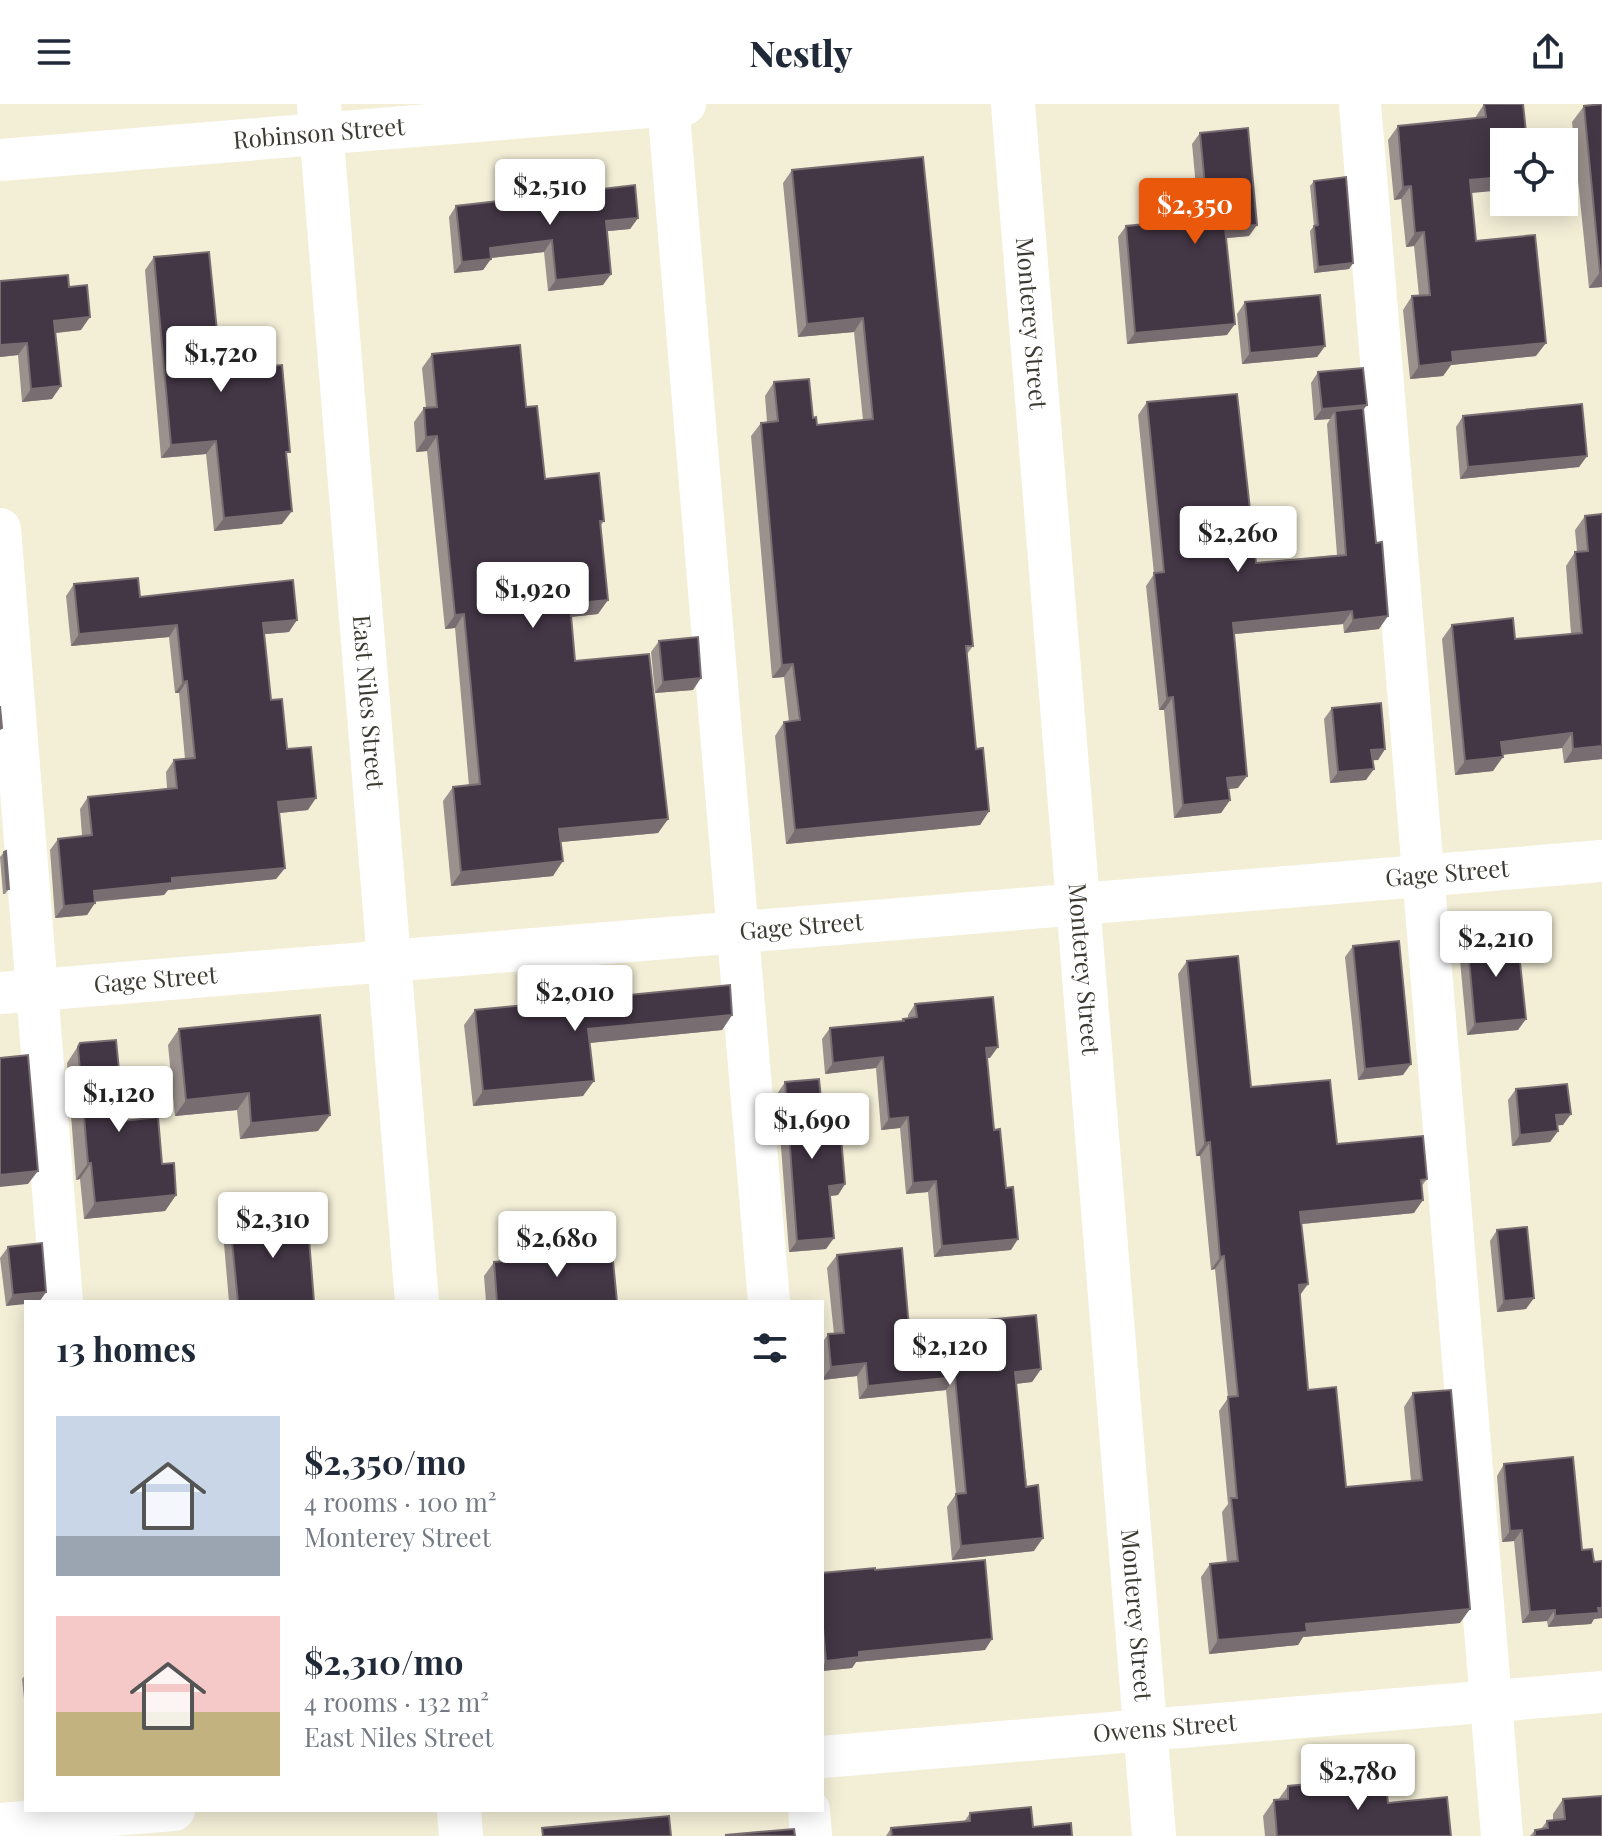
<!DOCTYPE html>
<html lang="en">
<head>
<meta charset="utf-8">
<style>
	:root { --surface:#fff; --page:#f2f2f3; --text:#1f2937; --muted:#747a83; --accent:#ea580c }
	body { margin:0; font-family:"Playfair Display",serif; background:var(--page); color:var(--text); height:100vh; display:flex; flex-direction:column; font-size:30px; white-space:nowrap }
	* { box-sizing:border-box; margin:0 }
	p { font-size:26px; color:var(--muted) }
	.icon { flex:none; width:44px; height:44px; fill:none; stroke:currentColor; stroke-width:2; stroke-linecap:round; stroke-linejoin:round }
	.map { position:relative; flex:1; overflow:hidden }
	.sheet { position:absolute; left:24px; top:1196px; width:800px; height:512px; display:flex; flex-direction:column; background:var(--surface); border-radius:0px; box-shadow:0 4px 20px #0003 }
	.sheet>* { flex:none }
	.controls { position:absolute; left:1490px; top:24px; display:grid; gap:16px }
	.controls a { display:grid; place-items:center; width:88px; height:88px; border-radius:0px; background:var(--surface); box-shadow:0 4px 20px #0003; font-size:40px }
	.price { position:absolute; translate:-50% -68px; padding:0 18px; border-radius:8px; background:#fff; color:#222; font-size:26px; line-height:52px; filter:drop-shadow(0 2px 4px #0008) }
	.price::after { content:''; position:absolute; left:50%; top:48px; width:24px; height:18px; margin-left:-12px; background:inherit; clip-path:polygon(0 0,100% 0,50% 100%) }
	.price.active { background:var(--accent); color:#fff }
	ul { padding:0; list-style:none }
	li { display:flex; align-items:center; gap:24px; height:200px; padding:0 32px }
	li span { display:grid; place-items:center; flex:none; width:224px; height:160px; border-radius:0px; color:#555 }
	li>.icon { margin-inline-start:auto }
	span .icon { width:96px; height:96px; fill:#fffc; stroke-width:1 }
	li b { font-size:34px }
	h2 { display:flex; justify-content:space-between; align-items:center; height:96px; padding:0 32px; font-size:34px }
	header { display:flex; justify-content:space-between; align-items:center; height:104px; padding:0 32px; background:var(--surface); font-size:36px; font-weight:800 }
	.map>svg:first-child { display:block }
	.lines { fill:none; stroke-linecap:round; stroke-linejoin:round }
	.minor { stroke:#fff; stroke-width:42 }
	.major { stroke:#fff; stroke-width:44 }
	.wall { fill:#9b928e }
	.shaded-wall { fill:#786e71 }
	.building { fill:#433645; stroke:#786e71; stroke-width:2 }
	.labels { text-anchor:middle; stroke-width:8; stroke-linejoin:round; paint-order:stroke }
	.street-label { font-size:24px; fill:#3c3a31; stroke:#f3efd7 }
</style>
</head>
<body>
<header><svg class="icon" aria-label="menu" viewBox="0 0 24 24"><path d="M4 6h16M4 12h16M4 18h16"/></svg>Nestly<svg class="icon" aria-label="share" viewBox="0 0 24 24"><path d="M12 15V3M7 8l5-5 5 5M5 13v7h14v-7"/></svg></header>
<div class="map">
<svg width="1602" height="1732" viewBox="0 0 1602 1732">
	<rect width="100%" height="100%" fill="#f3efd7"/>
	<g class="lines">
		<g class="minor">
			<polyline points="668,0 769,1198"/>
			<polyline points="1360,0 1502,1732"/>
			<path id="s1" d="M0 56 685 0"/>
			<polyline points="0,425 62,1198"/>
			<path id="s2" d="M0 889 1602 757"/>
			<path id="s3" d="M822 1653 1602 1588"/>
			<polyline points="809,1706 811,1732"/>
			<polyline points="0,1720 174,1706"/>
		</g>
		<g class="major">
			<path id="s4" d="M319 0 417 1198"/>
			<path id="s5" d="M1013 0 1154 1732"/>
			<polyline points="459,1706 461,1732"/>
		</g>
	</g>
	<g class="wall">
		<polygon points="1484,0 1523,0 1471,89 1476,137 1536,252 1451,261 1443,272 1410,275 1403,206 1412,192 1419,192 1414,142 1406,143 1401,95 1394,96 1388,36 1398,22 1475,14"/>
		<polygon points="1602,0 1602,183 1589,184 1572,18 1584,2"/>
		<polygon points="1200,29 1249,132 1226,134 1227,231 1127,240 1118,133 1126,122 1199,115 1192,40"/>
		<polygon points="923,53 973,542 967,550 976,645 989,707 980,721 786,740 775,632 784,618 789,618 784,573 772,574 751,332 761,319 767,318 765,292 774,278 817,321 863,316 854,228 798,233 783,79 792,66"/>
		<polygon points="1314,77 1353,159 1349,165 1314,169 1310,127 1314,122 1310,82"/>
		<polygon points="456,102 638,114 630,125 607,127 603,181 548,187 544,148 491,154 483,166 454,169 449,113"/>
		<polygon points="154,153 221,267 286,353 282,420 214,427 206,350 161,354 145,166"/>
		<polygon points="69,183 81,226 56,229 52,295 22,298 18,251 0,253"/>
		<polygon points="1245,198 1325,242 1317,253 1242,260 1237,210"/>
		<polygon points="432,250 526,303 545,375 604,417 601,421 598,510 571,513 575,557 668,715 658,729 561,738 553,772 451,782 443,697 453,683 469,682 455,524 445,525 427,347 416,348 414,318 424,304 426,304 422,264"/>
		<polygon points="1318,268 1363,306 1379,525 1344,529 1343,520 1234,530 1238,684 1228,685 1230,696 1221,709 1174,714 1164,606 1159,606 1146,482 1154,470 1138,311 1147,298 1256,459 1337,451 1327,320 1330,315 1314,316 1311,279"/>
		<polygon points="1463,312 1587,352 1579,363 1460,375 1456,323"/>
		<polygon points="1602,410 1602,655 1564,659 1562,644 1502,651 1493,667 1455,671 1442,535 1452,521 1515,535 1571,530 1566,462 1575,448 1577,448 1575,426 1585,412"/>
		<polygon points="74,480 140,493 289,528 264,530 271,596 308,706 279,709 285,764 276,775 168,786 164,791 95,798 87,811 55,814 50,746 58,735 82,732 80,705 88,693 167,685 166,668 174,656 185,655 179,589 175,589 169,533 71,542 66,492"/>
		<polygon points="659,537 693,586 655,589 651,548"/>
		<polygon points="1332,604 1385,645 1378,656 1372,656 1366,676 1330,679 1324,615"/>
		<polygon points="4,748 9,785 5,790 3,790 0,753"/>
		<polygon points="1467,835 1518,926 1467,931 1459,846"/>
		<polygon points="1353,842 1403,971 1358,976 1345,853"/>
		<polygon points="1187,857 1251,983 1337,1040 1427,1075 1421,1083 1414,1109 1302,1120 1300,1192 1308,1286 1346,1383 1411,1377 1404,1303 1413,1289 1460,1519 1303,1533 1298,1541 1209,1550 1201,1473 1210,1460 1227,1458 1222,1408 1228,1400 1219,1307 1228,1294 1215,1165 1211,1166 1200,1052 1196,1052 1178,870"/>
		<polygon points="915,900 990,954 987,954 994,1026 1011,1146 934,1153 928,1088 906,1090 900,1024 881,1026 876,964 825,970 822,935 830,924 902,917 903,915 908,914 908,911"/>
		<polygon points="475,906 732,911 722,926 590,939 583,992 473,1002 464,921"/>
		<polygon points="179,925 318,1027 240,1035 237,1006 175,1012 168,941"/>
		<polygon points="80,939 124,1017 162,1060 176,1091 165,1107 84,1115 80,1075 76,1076 67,959"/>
		<polygon points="785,978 825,1034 845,1080 838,1091 830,1092 826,1145 789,1148 777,990"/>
		<polygon points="1516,985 1563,1021 1557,1021 1558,1027 1550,1038 1512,1042 1508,996"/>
		<polygon points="230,1117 314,1198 229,1198 223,1128"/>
		<polygon points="1497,1126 1526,1205 1497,1208 1490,1137"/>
		<polygon points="8,1143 46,1188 39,1198 26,1198 6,1202 0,1154"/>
		<polygon points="837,1151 909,1224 1041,1265 1032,1278 1016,1280 1034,1447 952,1456 947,1403 956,1390 946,1286 859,1295 857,1272 822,1276 822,1239 828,1230 834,1230 827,1164"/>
		<polygon points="494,1158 617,1198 486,1198 484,1172"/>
		<polygon points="1504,1360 1594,1458 1602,1457 1602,1514 1594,1515 1591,1520 1548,1523 1547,1517 1522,1519 1514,1437 1502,1438 1497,1372"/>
		<polygon points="875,1466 985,1546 856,1558 852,1564 822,1567 822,1469"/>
		<polygon points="26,1570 26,1614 22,1575"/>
		<polygon points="1288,1682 1388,1699 1451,1732 1265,1732 1263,1712 1274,1696 1278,1696"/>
		<polygon points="1563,1695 1602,1732 1530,1732 1535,1726 1541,1725 1547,1717 1553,1716 1553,1710"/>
		<polygon points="970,1709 1033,1723 1072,1732 886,1732 891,1724 964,1718"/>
	</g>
	<g class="shaded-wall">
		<polygon points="1504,73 1504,86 1461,90 1470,76"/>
		<polygon points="1411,82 1401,95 1394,96 1403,83"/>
		<polygon points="638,114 630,125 598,128 606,117"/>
		<polygon points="1257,121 1249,132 1217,135 1225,124"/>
		<polygon points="1424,128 1414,142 1406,143 1415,129"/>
		<polygon points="552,136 544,148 482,155 490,144"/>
		<polygon points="491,155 483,166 454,169 462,158"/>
		<polygon points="1353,159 1349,165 1314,169 1318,163"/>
		<polygon points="1600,168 1602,168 1602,183 1589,184"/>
		<polygon points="611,170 603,181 548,187 556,176"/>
		<polygon points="90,213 81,226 45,230 54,217"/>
		<polygon points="863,214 854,228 798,233 807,220"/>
		<polygon points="1235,220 1227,231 1127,240 1135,229"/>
		<polygon points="27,239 18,251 0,253 0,241"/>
		<polygon points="1546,239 1536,252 1451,261 1443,272 1410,275 1419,262 1452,248"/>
		<polygon points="1325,242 1317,253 1242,260 1250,249"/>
		<polygon points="61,282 52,295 22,298 31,285"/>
		<polygon points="1367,301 1359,312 1335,307 1330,315 1314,316 1322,305"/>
		<polygon points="437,332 427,347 416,348 426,333"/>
		<polygon points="216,337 206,350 161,354 171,341"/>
		<polygon points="1587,352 1579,363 1460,375 1468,363"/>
		<polygon points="292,407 282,420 214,427 224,414"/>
		<polygon points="608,496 598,510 560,514 570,500"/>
		<polygon points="1352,507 1343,520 1225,531 1233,519"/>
		<polygon points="464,510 455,524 445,525 455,511"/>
		<polygon points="1388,512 1379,525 1344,529 1353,516"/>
		<polygon points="297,516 289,528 255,531 263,519"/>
		<polygon points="177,521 169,533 71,542 79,530"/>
		<polygon points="793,560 784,573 772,574 782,561"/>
		<polygon points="701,574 693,586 655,589 663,578"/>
		<polygon points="187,577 179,589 175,589 183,578"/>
		<polygon points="1173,593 1164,606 1159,606 1167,594"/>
		<polygon points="1572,629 1562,644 1491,652 1501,638"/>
		<polygon points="1602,642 1602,655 1564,659 1573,645"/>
		<polygon points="1385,645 1378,656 1363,657 1371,646"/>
		<polygon points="1503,653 1493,667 1455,671 1465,657"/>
		<polygon points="1374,665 1366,676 1330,679 1338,668"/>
		<polygon points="1247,672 1238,684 1218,686 1227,674"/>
		<polygon points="316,694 308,706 270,710 278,698"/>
		<polygon points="1230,696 1221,709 1174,714 1183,701"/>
		<polygon points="989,707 980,721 786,740 795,726"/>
		<polygon points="668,715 658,729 550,739 559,725"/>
		<polygon points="563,757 553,772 451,782 461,768"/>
		<polygon points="285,764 276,775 168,786 164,791 86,798 94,787 172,774"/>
		<polygon points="95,799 87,811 55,814 64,802"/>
		<polygon points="732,911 722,926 578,940 588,925"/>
		<polygon points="1526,915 1518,926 1467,931 1475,920"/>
		<polygon points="998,943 990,954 978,955 986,944"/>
		<polygon points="883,953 876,964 825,970 833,959"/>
		<polygon points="1411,960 1403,971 1358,976 1365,965"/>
		<polygon points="594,977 583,992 473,1002 483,987"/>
		<polygon points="249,989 237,1006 175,1012 186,996"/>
		<polygon points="1571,1010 1563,1021 1549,1022 1556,1011"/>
		<polygon points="330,1011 318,1027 240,1035 251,1019"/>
		<polygon points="908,1013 900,1024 881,1026 889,1015"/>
		<polygon points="1558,1027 1550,1038 1512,1042 1520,1031"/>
		<polygon points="1210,1038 1200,1052 1196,1052 1205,1039"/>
		<polygon points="88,1059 91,1059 80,1075 76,1076"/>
		<polygon points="38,1067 28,1080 0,1083 0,1071"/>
		<polygon points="936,1077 928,1088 906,1090 913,1079"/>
		<polygon points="845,1080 838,1091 821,1093 829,1082"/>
		<polygon points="176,1091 165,1107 84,1115 95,1099"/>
		<polygon points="1423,1096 1414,1109 1291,1121 1300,1108"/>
		<polygon points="834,1134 826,1145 789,1148 797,1137"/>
		<polygon points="1018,1135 1011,1146 934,1153 942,1142"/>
		<polygon points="1224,1152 1215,1165 1211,1166 1220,1153"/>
		<polygon points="1308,1180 1298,1194 1299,1181"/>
		<polygon points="46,1188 39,1198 26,1198 26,1200 6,1202 13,1191"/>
		<polygon points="1534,1194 1526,1205 1497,1208 1504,1197"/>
		<polygon points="866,1259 857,1272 822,1276 831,1263"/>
		<polygon points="1041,1265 1032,1278 1005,1281 1015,1268"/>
		<polygon points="955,1273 946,1286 859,1295 868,1282"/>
		<polygon points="1522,1426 1514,1437 1502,1438 1510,1427"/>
		<polygon points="1043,1434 1034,1447 952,1456 961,1442"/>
		<polygon points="1602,1504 1602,1514 1594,1515 1591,1520 1548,1523 1555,1512"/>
		<polygon points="1470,1505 1460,1519 1303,1533 1298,1541 1209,1550 1218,1536 1306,1520"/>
		<polygon points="1555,1506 1547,1517 1522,1519 1530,1508"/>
		<polygon points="992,1535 985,1546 856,1558 852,1564 822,1567 822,1563 826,1557 859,1548"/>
	</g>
	<g class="building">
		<polygon points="1484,0 1523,0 1527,38 1504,38 1504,73 1470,76 1476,137 1535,131 1546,239 1452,248 1453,258 1419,262 1412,192 1430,191 1424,128 1415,129 1411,82 1403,83 1398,22 1486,13"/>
		<polygon points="1602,0 1602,168 1600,168 1584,2"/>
		<polygon points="1248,24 1257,121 1225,124 1235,220 1135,229 1126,122 1208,114 1200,29"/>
		<polygon points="923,53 973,542 966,542 976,645 983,644 989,707 795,726 784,618 800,616 793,560 782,561 761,319 778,317 774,278 809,275 813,314 816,313 817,321 873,315 863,214 807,220 792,66"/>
		<polygon points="1346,73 1353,159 1318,163 1314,122 1318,121 1314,77"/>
		<polygon points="635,81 638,114 606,117 611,170 556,176 552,136 490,144 491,155 462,158 456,102"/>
		<polygon points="209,148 221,267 282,261 290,348 286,348 292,407 224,414 216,337 171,341 154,153"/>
		<polygon points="68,171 69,183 87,181 90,213 54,217 61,282 31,285 27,239 0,241 0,177"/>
		<polygon points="1320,191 1325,242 1250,249 1245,198"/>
		<polygon points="520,241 526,303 537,302 545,375 599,369 604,417 600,417 608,496 570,500 575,557 649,550 668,715 559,725 563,757 461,768 453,683 480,680 464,510 455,511 437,332 426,333 424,304 437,303 432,250"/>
		<polygon points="1363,264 1367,301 1322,305 1318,268"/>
		<polygon points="1237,290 1256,459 1346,451 1335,307 1363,304 1376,439 1382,438 1388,512 1353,516 1352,507 1233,519 1247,672 1227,674 1230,696 1183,701 1173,593 1167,594 1154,469 1164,468 1147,298"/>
		<polygon points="1582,300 1587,352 1468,363 1463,312"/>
		<polygon points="1602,410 1602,642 1573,645 1572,629 1501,638 1503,653 1465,657 1452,521 1513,514 1515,535 1582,529 1575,448 1588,447 1585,412"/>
		<polygon points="138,474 140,493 293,476 297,516 263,519 271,596 282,595 287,645 311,643 316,694 278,698 285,764 172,774 172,779 94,787 95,799 64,802 58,735 92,731 88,693 177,684 174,656 195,654 187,577 183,578 177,521 79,530 74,480"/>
		<polygon points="698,533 701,574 663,578 659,537"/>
		<polygon points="1381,599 1385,645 1371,646 1374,665 1338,668 1332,604"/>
		<polygon points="0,602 2,624 0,625"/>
		<polygon points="6,747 9,785 7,785 4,748"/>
		<polygon points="1517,830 1526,915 1475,920 1467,835"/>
		<polygon points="1399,837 1411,960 1365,965 1353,842"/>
		<polygon points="1238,852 1251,983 1330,976 1337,1040 1423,1032 1427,1075 1421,1076 1423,1096 1300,1108 1308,1180 1299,1181 1308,1286 1336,1283 1346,1383 1422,1376 1413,1289 1451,1286 1470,1505 1306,1520 1307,1528 1218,1536 1210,1460 1238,1457 1231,1394 1237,1394 1228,1293 1238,1292 1224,1152 1220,1153 1210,1038 1205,1039 1187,857"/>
		<polygon points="730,881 732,911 588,925 594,977 483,987 475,906"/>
		<polygon points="993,893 998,943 986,944 994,1026 1000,1025 1006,1084 1013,1083 1018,1135 942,1142 936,1077 913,1079 908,1013 889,1015 883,953 833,959 830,924 904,917 903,915 917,913 915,900"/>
		<polygon points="320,911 330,1011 251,1019 249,989 186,996 179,925"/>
		<polygon points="116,936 124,1017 158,1013 162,1060 174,1059 176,1091 95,1099 91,1059 88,1059 78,943 80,939"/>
		<polygon points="28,951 38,1067 0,1071 0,954"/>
		<polygon points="819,975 825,1034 841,1033 845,1080 829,1082 834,1134 797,1137 785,978"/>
		<polygon points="1567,980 1571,1010 1556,1011 1558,1027 1520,1031 1516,985"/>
		<polygon points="307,1110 314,1198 238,1198 230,1117"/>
		<polygon points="1527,1123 1534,1194 1504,1197 1497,1126"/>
		<polygon points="42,1139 46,1188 13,1191 8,1143"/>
		<polygon points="902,1144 909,1224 1036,1211 1041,1265 1015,1268 1026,1383 1038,1381 1043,1434 961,1442 956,1390 966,1389 955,1273 868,1282 866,1259 831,1263 828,1230 844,1229 837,1151"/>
		<polygon points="612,1147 617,1198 497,1198 494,1158"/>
		<polygon points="1573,1353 1582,1446 1592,1445 1594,1458 1602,1457 1602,1504 1598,1504 1599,1509 1555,1512 1555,1506 1530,1508 1522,1426 1510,1427 1504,1360"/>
		<polygon points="985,1456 992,1535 859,1548 859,1553 826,1557 822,1514 822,1469 875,1464 875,1466"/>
		<polygon points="1385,1673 1388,1699 1447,1693 1451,1732 1277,1732 1274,1696 1288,1695 1288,1682"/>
		<polygon points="1602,1692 1602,1732 1535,1732 1535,1726 1548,1724 1547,1717 1565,1715 1563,1695"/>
		<polygon points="1031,1703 1033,1723 1071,1719 1072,1732 892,1732 891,1724 970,1717 970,1709"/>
		<polygon points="669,1712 671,1732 543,1732 542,1724"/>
		<polygon points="794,1725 795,1732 725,1731"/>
	</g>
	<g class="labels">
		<g class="street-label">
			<text dy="8" stroke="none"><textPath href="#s1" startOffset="320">Robinson Street</textPath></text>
			<text dy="8" stroke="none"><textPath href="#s5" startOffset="220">Monterey Street</textPath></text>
			<text dy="8" stroke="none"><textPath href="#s4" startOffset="600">East Niles Street</textPath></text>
			<text dy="8" stroke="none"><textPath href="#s2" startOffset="1452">Gage Street</textPath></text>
			<text dy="8" stroke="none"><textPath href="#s2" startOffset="804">Gage Street</textPath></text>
			<text dy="8" stroke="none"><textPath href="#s5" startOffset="868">Monterey Street</textPath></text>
			<text dy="8" stroke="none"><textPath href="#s2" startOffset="156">Gage Street</textPath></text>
			<text dy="8" stroke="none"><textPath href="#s5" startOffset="1516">Monterey Street</textPath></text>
			<text dy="8" stroke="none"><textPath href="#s3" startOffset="344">Owens Street</textPath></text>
		</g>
	</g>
</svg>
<div class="controls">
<a><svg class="icon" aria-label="locate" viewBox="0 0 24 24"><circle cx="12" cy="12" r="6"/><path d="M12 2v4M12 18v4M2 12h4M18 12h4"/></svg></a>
</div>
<b class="price" style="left:550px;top:123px">$2,510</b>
<b class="price active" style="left:1195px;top:142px">$2,350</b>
<b class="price" style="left:221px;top:290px">$1,720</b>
<b class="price" style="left:1238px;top:470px">$2,260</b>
<b class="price" style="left:533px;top:526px">$1,920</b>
<b class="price" style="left:1496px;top:875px">$2,210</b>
<b class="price" style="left:575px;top:929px">$2,010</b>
<b class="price" style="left:119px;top:1030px">$1,120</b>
<b class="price" style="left:812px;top:1057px">$1,690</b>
<b class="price" style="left:273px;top:1156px">$2,310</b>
<b class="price" style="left:557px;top:1175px">$2,680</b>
<b class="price" style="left:950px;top:1283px">$2,120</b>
<b class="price" style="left:1358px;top:1708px">$2,780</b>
<section class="sheet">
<h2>13 homes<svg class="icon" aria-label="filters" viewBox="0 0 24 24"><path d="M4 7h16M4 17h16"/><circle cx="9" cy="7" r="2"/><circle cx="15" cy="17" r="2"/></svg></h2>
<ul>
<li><span style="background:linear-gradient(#c9d6e8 75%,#9aa5b1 0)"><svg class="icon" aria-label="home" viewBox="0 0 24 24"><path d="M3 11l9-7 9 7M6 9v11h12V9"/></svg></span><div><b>$2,350/mo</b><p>4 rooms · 100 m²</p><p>Monterey Street</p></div></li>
<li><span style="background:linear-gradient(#f6c9c9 60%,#c2b280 0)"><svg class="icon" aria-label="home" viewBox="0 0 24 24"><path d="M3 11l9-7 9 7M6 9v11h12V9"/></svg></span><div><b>$2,310/mo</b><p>4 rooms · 132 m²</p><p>East Niles Street</p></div></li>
</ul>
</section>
</div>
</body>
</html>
